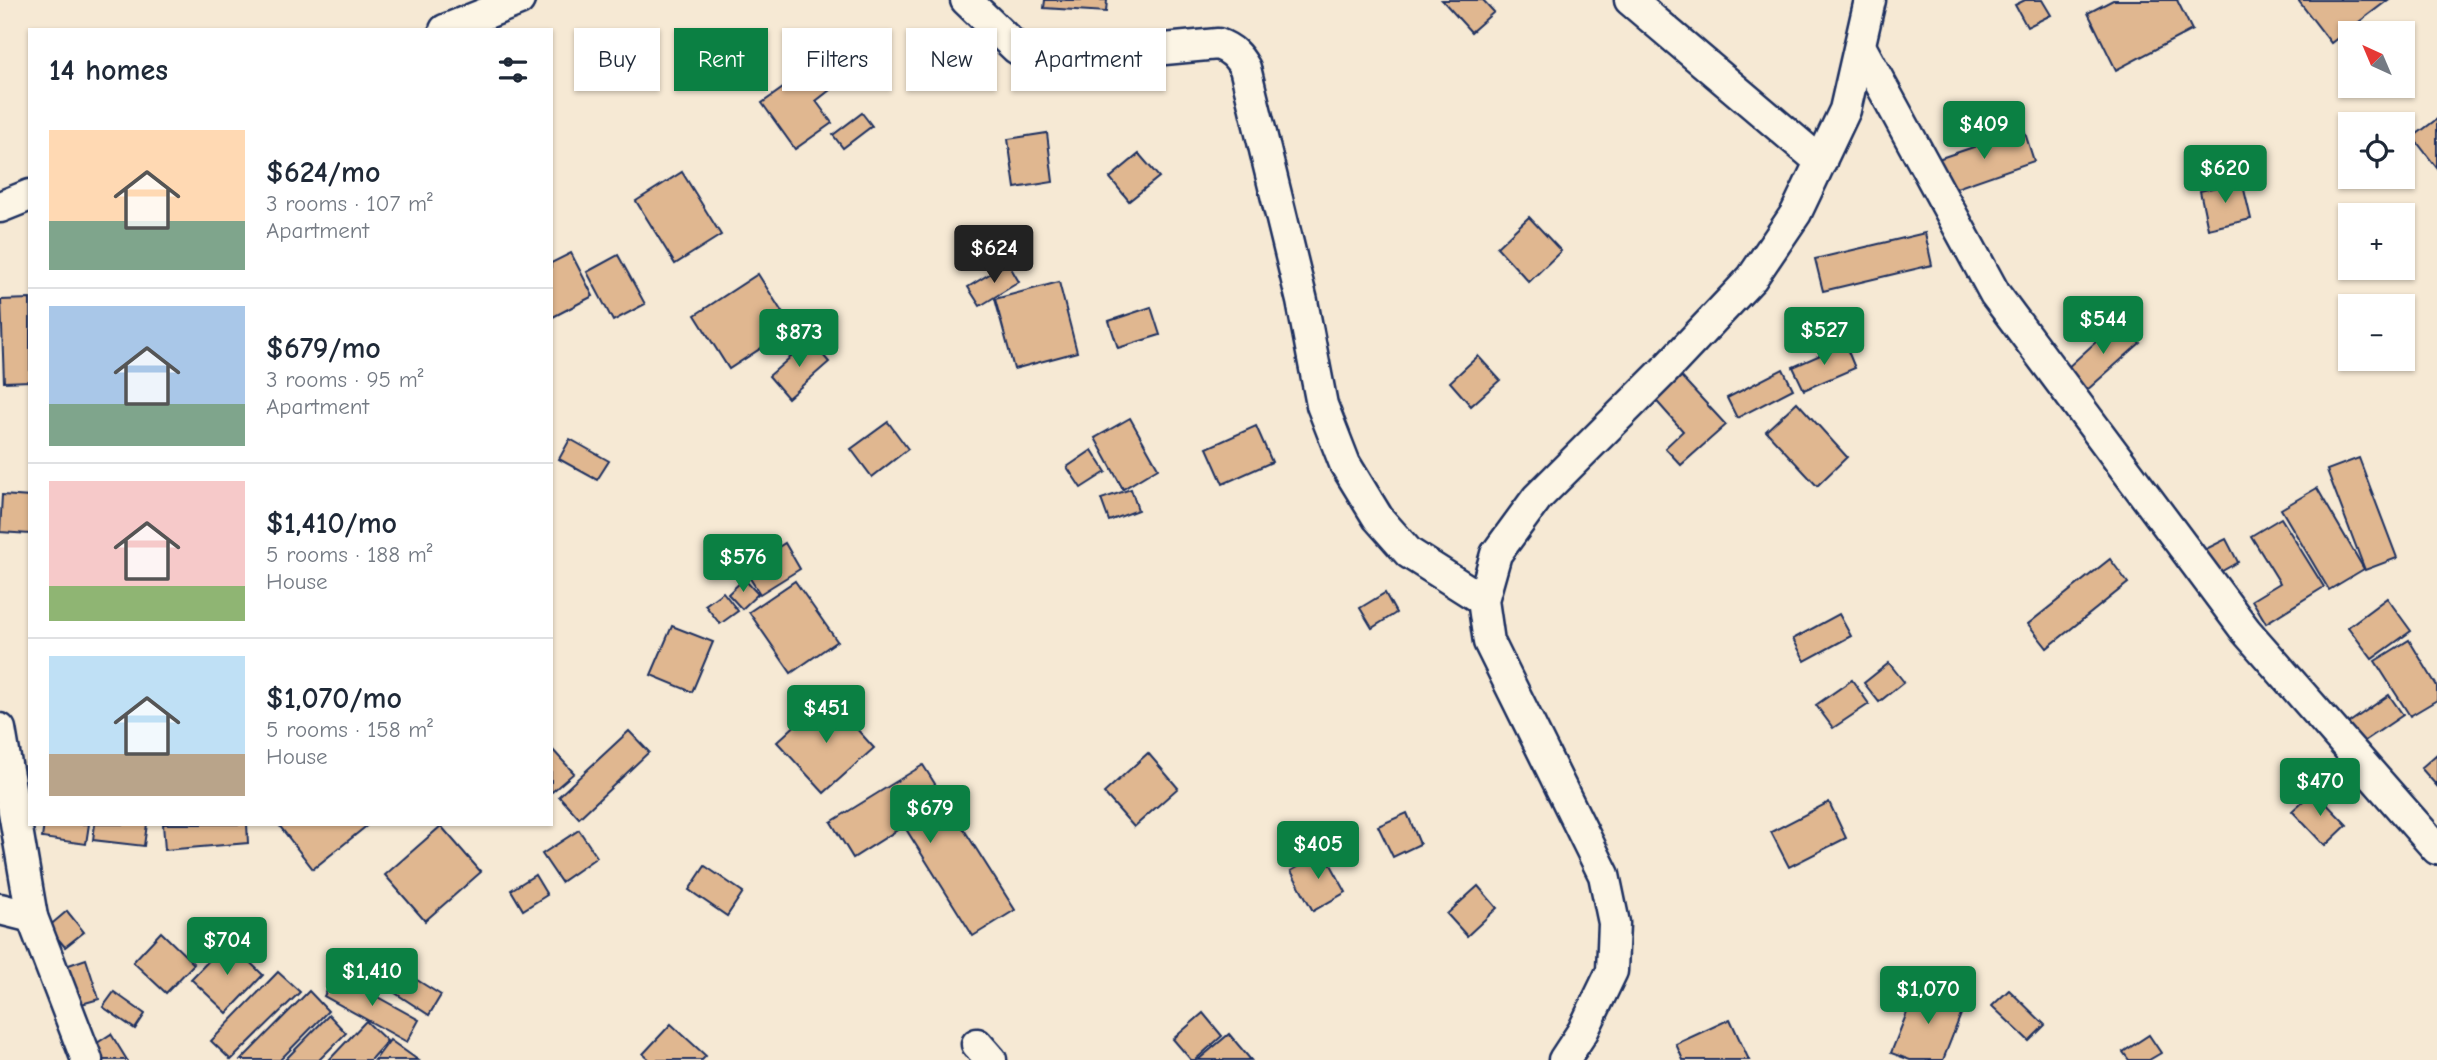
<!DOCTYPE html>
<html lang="en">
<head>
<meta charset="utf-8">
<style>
	:root { --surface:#fff; --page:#f6f6f7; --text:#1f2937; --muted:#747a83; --line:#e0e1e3; --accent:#0b8043 }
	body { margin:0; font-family:"Comic Neue",sans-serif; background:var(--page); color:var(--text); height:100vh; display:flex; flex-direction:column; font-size:26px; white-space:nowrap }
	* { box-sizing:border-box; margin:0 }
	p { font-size:23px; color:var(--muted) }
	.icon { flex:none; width:38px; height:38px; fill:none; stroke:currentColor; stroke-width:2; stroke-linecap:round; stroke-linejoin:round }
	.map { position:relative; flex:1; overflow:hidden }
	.sheet { position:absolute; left:28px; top:28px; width:525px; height:798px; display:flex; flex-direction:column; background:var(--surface); border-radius:0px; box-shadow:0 2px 5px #0004 }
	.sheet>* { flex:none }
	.banner { position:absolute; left:574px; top:28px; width:665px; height:63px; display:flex; gap:14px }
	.needle { width:46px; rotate:316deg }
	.tools { position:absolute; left:2338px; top:21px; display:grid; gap:14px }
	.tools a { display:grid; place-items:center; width:77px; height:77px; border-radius:0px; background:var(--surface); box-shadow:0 2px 5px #0004; font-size:35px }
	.price { position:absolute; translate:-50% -60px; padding:0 16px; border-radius:7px; background:var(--accent); color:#fff; font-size:23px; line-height:46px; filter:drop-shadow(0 2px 4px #0008) }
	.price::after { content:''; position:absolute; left:50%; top:42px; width:21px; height:16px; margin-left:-10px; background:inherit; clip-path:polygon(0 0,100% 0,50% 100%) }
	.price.active { background:#222; color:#fff }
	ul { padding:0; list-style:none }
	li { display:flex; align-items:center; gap:21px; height:175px; padding:0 21px }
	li+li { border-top:2px solid var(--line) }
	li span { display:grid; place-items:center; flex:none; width:196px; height:140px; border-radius:0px; color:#555 }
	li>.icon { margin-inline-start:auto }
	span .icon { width:84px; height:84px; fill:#fffc; stroke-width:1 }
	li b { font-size:30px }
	h2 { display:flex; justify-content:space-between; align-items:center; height:84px; padding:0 21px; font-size:30px }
	.tag { padding:0 24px; border-radius:0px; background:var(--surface); box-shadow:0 2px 5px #0004; font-size:24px; line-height:63px }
	.tag.active { background:var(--accent); color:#fff }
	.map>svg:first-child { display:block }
	.building { fill:#e0b790; stroke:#1b2f5e; stroke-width:2 }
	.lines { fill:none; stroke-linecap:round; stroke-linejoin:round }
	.street-casing { stroke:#1b2f5e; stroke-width:35 }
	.street { stroke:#fcf5e5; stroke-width:30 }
</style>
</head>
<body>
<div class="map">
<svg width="2437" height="1060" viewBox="0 0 2437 1060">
	<rect width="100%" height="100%" fill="#f6e9d4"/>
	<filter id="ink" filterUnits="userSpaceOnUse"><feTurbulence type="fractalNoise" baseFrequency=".0143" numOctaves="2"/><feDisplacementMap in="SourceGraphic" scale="14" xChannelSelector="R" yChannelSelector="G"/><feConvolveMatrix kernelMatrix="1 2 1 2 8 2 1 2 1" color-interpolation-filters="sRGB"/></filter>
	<g filter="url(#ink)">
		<g class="building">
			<polygon points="1045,0 1107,0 1106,12 1044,8"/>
			<polygon points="1442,0 1483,0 1494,12 1471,32"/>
			<polygon points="2025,0 2042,0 2051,15 2027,27 2015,5"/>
			<polygon points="2113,0 2177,0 2192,30 2116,70 2088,13"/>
			<polygon points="2298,0 2388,0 2331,43"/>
			<polygon points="814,66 830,90 816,101 832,123 795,149 762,103"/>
			<polygon points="862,113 872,126 843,148 833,135"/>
			<polygon points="2437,119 2437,168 2413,137"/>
			<polygon points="2024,130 2034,161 1945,192 1935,160"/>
			<polygon points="1047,133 1053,182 1015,188 1008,139"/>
			<polygon points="1139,154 1159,177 1129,201 1110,178"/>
			<polygon points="682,172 721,235 675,264 636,201"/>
			<polygon points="2242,181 2251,219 2208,229 2200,191"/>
			<polygon points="1529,217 1561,251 1529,282 1497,247"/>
			<polygon points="1925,233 1932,265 1823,291 1815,259"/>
			<polygon points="571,253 593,296 551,318 551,263"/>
			<polygon points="618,255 645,304 613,321 587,272"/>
			<polygon points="1008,263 1019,282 980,306 968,287"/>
			<polygon points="758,274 792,328 729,369 695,315"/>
			<polygon points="1059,282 1077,352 1014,369 995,299"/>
			<polygon points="30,299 30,381 4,382 1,300"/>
			<polygon points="1151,307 1160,335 1118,348 1109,321"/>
			<polygon points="2120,320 2140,343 2086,391 2066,369"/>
			<polygon points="810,340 829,362 788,398 769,376"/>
			<polygon points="1845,344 1855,368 1804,390 1793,367"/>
			<polygon points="1478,356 1500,380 1471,406 1450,382"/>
			<polygon points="1783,369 1793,389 1737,418 1727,398"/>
			<polygon points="1678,373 1726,425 1681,465 1665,448 1683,431 1652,396"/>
			<polygon points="1797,402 1847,457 1817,486 1766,431"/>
			<polygon points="1130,418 1158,468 1123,489 1095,438"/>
			<polygon points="888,422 908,449 872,477 851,449"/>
			<polygon points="1256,426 1272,462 1223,484 1207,448"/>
			<polygon points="570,439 609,461 597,480 559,459"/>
			<polygon points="1092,450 1106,472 1081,488 1067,467"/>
			<polygon points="2359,458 2397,558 2365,570 2327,470"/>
			<polygon points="2317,488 2364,569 2329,590 2281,509"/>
			<polygon points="1131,489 1138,510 1109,521 1101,499"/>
			<polygon points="2,495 30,497 30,534 0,532"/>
			<polygon points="2281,518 2324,587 2266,623 2252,600 2280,583 2251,536"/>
			<polygon points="2226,539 2238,562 2215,575 2202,551"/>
			<polygon points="785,543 800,569 760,594 744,569"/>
			<polygon points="2110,559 2128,583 2047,648 2028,624"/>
			<polygon points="744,579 758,594 742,609 728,594"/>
			<polygon points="795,581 837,641 791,673 749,612"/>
			<polygon points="723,592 738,611 720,624 705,605"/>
			<polygon points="1385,593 1396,613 1372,628 1360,608"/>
			<polygon points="2387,598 2411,631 2372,659 2348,627"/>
			<polygon points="1839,614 1851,636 1805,661 1793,639"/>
			<polygon points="672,626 713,642 692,692 651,675"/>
			<polygon points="2409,640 2437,686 2437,700 2410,716 2375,661"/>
			<polygon points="1889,663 1904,682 1879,702 1864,683"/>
			<polygon points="1852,680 1869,704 1833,728 1816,705"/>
			<polygon points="2389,695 2403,715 2360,744 2347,724"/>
			<polygon points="827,696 874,748 824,793 777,742"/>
			<polygon points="629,731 649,752 579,818 559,796"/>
			<polygon points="551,748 574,773 552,792 551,791"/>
			<polygon points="1148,753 1178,788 1134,827 1104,793"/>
			<polygon points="2437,754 2437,786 2421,768"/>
			<polygon points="923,765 1015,910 973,936 904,826 853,858 831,822"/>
			<polygon points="2314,791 2347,825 2325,846 2292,811"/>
			<polygon points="1829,802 1846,838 1789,867 1771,832"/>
			<polygon points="1407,813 1420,844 1393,857 1378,826"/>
			<polygon points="44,824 89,824 86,844 42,838"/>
			<polygon points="95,824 147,824 144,846 93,840"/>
			<polygon points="163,824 247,824 248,843 165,850"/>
			<polygon points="281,824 369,824 313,869 279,825"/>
			<polygon points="441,826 481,872 425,921 385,875"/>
			<polygon points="579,830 597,857 561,882 542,854"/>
			<polygon points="1324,852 1346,892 1313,911 1291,871"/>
			<polygon points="705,866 743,892 727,916 689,890"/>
			<polygon points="535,875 547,895 523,910 511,890"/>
			<polygon points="1478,886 1497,908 1467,936 1447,914"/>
			<polygon points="67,911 84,932 65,947 48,927"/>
			<polygon points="161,932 194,964 166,993 133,962"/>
			<polygon points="228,941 263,975 227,1013 191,979"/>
			<polygon points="86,959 99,999 78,1005 66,966"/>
			<polygon points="401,970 441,995 429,1015 389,989"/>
			<polygon points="278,972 300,992 231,1060 211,1041"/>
			<polygon points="336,974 419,1020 407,1042 324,996"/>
			<polygon points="1918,985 1965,1004 1943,1060 1910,1060 1891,1053"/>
			<polygon points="2009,990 2045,1025 2029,1041 1992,1006"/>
			<polygon points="309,991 328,1011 280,1060 241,1060"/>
			<polygon points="114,992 145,1014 135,1029 103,1007"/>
			<polygon points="1203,1013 1222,1036 1195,1060 1191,1060 1173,1039"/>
			<polygon points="329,1015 346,1033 319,1060 285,1060"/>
			<polygon points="1730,1019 1749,1060 1683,1060 1676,1044"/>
			<polygon points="366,1021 387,1041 370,1060 329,1060"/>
			<polygon points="671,1024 706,1056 702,1060 650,1060 643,1054"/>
			<polygon points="111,1034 127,1060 95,1060 88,1049"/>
			<polygon points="1229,1034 1251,1060 1198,1060"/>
			<polygon points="2149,1035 2161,1053 2149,1060 2129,1060 2123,1052"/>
			<polygon points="390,1040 418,1060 375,1060"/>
		</g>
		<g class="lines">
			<defs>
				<g id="street">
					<path d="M966 0 1016 48 1024 53 1143 51 1218 44C1232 49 1238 56 1245 68L1302 301 1322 405 1345 464 1378 518 1409 553 1483 600"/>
					<polyline points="1630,0 1821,162"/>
					<polyline points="445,30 519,0"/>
					<polyline points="1860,46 1995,294 2246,631 2437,849"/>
					<polyline points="0,207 30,195"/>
					<polyline points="0,729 32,917 87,1060"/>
					<polyline points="0,909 32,917"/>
					<polyline points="977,1044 991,1060"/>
					<polyline points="1564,1060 1583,1031 1612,971 1614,923 1604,875 1489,642 1483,600 1496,554 1537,498 1664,371 1752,278 1796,213 1845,110 1870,0"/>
				</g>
			</defs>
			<use href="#street" class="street-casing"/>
			<use href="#street" class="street"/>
		</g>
	</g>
</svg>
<div class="tools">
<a><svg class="needle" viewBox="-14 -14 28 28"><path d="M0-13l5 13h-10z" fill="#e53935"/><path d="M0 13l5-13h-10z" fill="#747a83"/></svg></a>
<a><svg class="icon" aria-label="locate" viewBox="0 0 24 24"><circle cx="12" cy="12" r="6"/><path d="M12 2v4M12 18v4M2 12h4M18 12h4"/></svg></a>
<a>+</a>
<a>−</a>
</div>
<b class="price" style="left:1984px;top:161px">$409</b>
<b class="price" style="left:2225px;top:205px">$620</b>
<b class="price active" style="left:994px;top:285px">$624</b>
<b class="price" style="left:2103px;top:356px">$544</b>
<b class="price" style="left:1824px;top:367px">$527</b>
<b class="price" style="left:799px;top:369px">$873</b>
<b class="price" style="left:743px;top:594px">$576</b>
<b class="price" style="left:826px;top:745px">$451</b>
<b class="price" style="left:2320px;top:818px">$470</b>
<b class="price" style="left:930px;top:845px">$679</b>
<b class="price" style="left:1318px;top:881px">$405</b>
<b class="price" style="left:227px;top:977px">$704</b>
<b class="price" style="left:372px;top:1008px">$1,410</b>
<b class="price" style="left:1928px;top:1026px">$1,070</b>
<div class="banner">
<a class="tag">Buy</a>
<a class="tag active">Rent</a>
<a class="tag">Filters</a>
<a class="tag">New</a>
<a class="tag">Apartment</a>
</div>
<section class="sheet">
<h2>14 homes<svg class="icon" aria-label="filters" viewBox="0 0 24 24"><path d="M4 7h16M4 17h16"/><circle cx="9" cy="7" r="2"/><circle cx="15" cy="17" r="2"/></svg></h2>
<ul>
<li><span style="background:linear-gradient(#ffd9b3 65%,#7fa58c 0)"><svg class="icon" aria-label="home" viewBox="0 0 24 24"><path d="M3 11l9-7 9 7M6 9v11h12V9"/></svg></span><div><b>$624/mo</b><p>3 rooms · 107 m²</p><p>Apartment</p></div></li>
<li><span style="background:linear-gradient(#a9c7e8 70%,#7fa58c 0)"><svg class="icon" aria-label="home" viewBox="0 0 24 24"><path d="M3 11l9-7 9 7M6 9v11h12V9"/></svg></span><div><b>$679/mo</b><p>3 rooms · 95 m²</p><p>Apartment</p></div></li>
<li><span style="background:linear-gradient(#f6c9c9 75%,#8fb573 0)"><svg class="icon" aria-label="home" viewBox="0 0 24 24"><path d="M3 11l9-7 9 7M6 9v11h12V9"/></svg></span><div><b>$1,410/mo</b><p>5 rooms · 188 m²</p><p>House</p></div></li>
<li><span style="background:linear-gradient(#bfe0f5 70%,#b9a48a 0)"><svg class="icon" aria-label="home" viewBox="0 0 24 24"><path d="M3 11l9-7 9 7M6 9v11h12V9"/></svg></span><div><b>$1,070/mo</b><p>5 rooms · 158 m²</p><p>House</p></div></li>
</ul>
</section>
</div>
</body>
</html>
